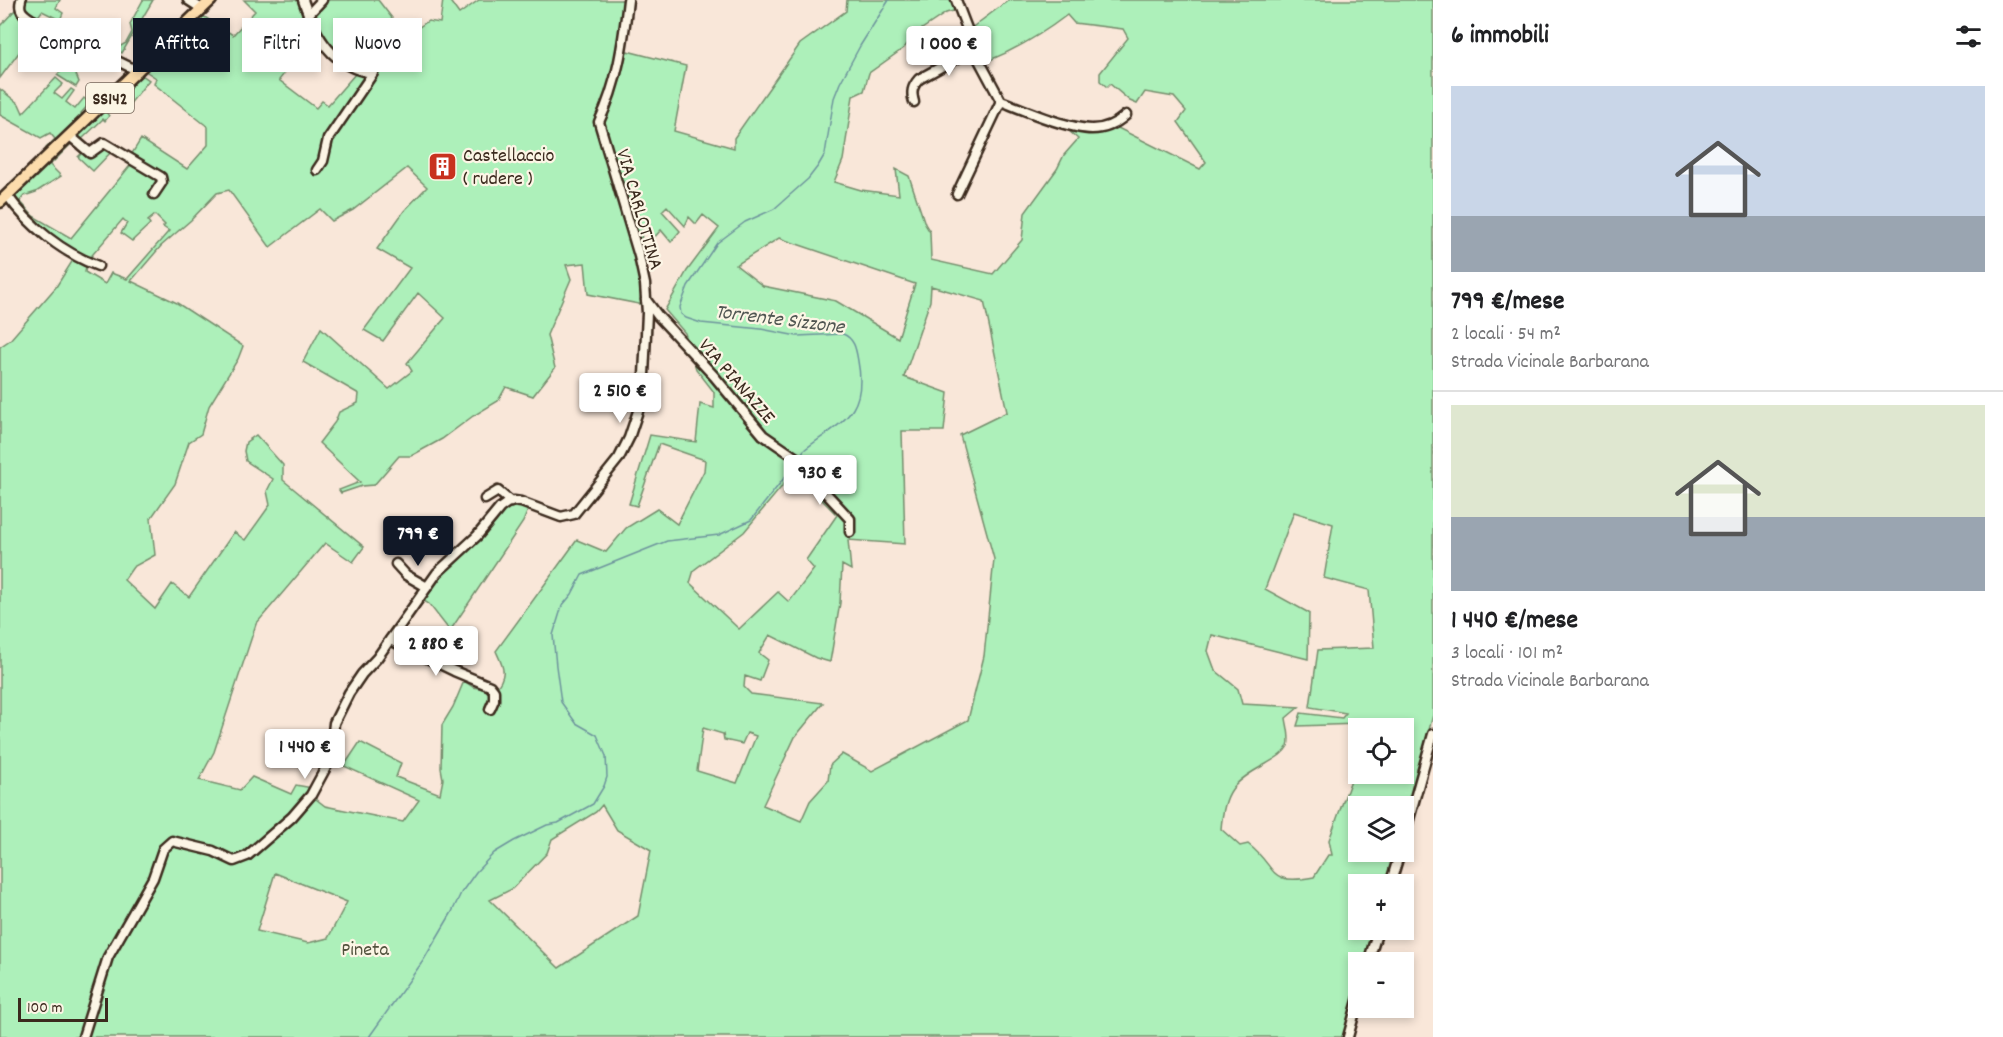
<!DOCTYPE html>
<html lang="it">
<head>
<meta charset="utf-8">
<style>
	:root { --surface:#fff; --page:#f6f6f6; --text:#202124; --muted:#757577; --line:#e0e0e0; --accent:#111827 }
	body { margin:0; font-family:Dekko,sans-serif; background:var(--page); color:var(--text); height:100vh; display:flex; flex-direction:column; font-size:22px; white-space:nowrap }
	* { box-sizing:border-box; margin:0 }
	p { font-size:20px; color:var(--muted) }
	.icon { flex:none; width:33px; height:33px; fill:none; stroke:currentColor; stroke-width:2; stroke-linecap:round; stroke-linejoin:round }
	.map { position:relative; flex:1; overflow:hidden }
	.drawer { display:flex; flex-direction:column; background:var(--surface); width:570px }
	.drawer>* { flex:none }
	.top-card { position:absolute; left:18px; top:18px; width:570px; height:54px; display:flex; gap:12px }
	.fabs { position:absolute; left:1348px; top:718px; display:grid; gap:12px }
	.fabs a { display:grid; place-items:center; width:66px; height:66px; border-radius:0px; background:var(--surface); box-shadow:0 3px 9px #0003; font-size:30px }
	.scale { position:absolute; left:18px; bottom:15px; width:90px; box-sizing:border-box; padding-left:6px; border:3px solid #3b2a1e; border-top:0; font-size:16px; line-height:21px; white-space:nowrap; color:#3b2a1e; -webkit-text-stroke:4px #fcf5e5; paint-order:stroke }
	.price { position:absolute; translate:-50% -51px; padding:0 14px; border-radius:6px; background:#fff; color:#222; font-size:20px; line-height:39px; filter:drop-shadow(0 2px 3px #0008) }
	.price::after { content:''; position:absolute; left:50%; top:36px; width:18px; height:14px; margin-left:-9px; background:inherit; clip-path:polygon(0 0,100% 0,50% 100%) }
	.price.selected { background:var(--accent); color:#fff }
	ul { padding:0; list-style:none }
	li { display:grid; align-content:center; gap:12px; height:318px; padding:0 18px }
	li+li { border-top:2px solid var(--line) }
	li span { display:grid; place-items:center; height:186px; border-radius:0px; color:#555 }
	li>.icon { margin-inline-start:auto }
	span .icon { width:108px; height:108px; fill:#fffc; stroke-width:1 }
	li b { font-size:26px }
	h2 { display:flex; justify-content:space-between; align-items:center; height:72px; padding:0 18px; font-size:26px }
	.tag { padding:0 21px; border-radius:0px; background:var(--surface); box-shadow:0 3px 9px #0003; font-size:21px; line-height:54px }
	.tag.selected { background:var(--accent); color:#fff }
	main { display:flex; flex:1; min-height:0 }
	.map>svg:first-child { display:block }
	.green { fill:#adf0ba; stroke:#748d6c; stroke-width:1.5; fill-rule:evenodd }
	.lines { fill:none; stroke-linecap:round; stroke-linejoin:round }
	.stream { stroke:#6d949c; stroke-width:1.5 }
	.minor-casing { stroke:#3b2a1e; stroke-width:13 }
	.major-casing { stroke:#3b2a1e; stroke-width:15 }
	.minor { stroke:#fcf5e5; stroke-width:8 }
	.major { stroke:#fcdcac; stroke-width:10 }
	.labels { text-anchor:middle; stroke-width:4.5; stroke-linejoin:round; paint-order:stroke }
	.shield { fill:#fcf5e5; stroke:#75675a; stroke-width:1.5 }
	.shield-label { font-size:18px; font-weight:bold; fill:#3b2a1e }
	.poi-label { font-size:20px; fill:#3b2a1e; stroke:#fcf5e5; text-anchor:start }
	.street-label { font-size:20px; fill:#3b2a1e; stroke:#fcf5e5 }
	.park-label { font-size:20px; fill:#52523d; stroke:#fcf5e5 }
	.water-label { font-size:21px; font-style:italic; fill:#505652; stroke:#fcf5e5 }
</style>
</head>
<body>
<main>
<div class="map">
<svg width="1433" height="1037" viewBox="0 0 1433 1037">
	<rect width="100%" height="100%" fill="#f9e7d9"/>
	<filter id="ink" filterUnits="userSpaceOnUse"><feTurbulence type="fractalNoise" baseFrequency=".0167" numOctaves="2"/><feDisplacementMap in="SourceGraphic" scale="12" xChannelSelector="R" yChannelSelector="G"/><feConvolveMatrix kernelMatrix="1 2 1 2 8 2 1 2 1" color-interpolation-filters="sRGB"/></filter>
	<g filter="url(#ink)">
		<g class="green">
			<polygon points="23,0 60,0 56,8 63,13 60,20 42,11 37,18 24,10"/>
			<polygon points="143,0 153,0 122,53 90,36 94,30 96,31 96,36 119,47 126,43 132,32 130,24"/>
			<path d="M244 0H299L336 61 310 41 279 80 316 108 322 101 328 105 356 73V70L327 44 312 17 327 0H378L406 36 428 21 440 23 443 0H449L459 14 479 0H625L617 54 608 91 597 117 638 254 644 305 588 294 585 263 566 265 571 279 547 335 555 368 533 396 506 387 498 401 473 416 442 439 411 456H399L374 485 362 486 341 493 339 490 360 482 319 443 335 422 339 412 358 403 359 394 303 362 321 328 389 389 412 371 407 363 445 318 418 293 383 341 364 330 410 268 377 249 404 211 427 187 407 168 353 210 332 221 320 209 270 247 229 190 217 193 191 220 161 246 131 281 177 303 243 346 238 359 209 406 201 434 189 442 175 484 151 518 155 555 133 567 124 580 155 609 172 584 189 597 234 532 245 540 270 505 267 491 273 479 246 461 244 451 246 442 256 435 283 465V480L364 547 353 562 325 543 256 624 214 752 199 780 240 790 252 777 291 794 296 785 312 788 316 799 325 806 403 822 419 800 344 766 360 742 401 763 396 777 440 794 443 779 441 768 442 725 453 707 464 681 473 687 494 691C508 675 504 668 496 651L577 540 606 552 626 528 657 509 677 524 704 471 705 460 659 444 637 506 629 504 650 435 696 442 700 404 714 408V392L696 369 685 333 665 310 687 271 719 228 703 215 696 224 689 217 685 226 667 206 662 211 680 231 671 242 661 230 651 241 650 230 641 231 643 250 640 252 602 123 612 102 627 51 686 66 674 131 734 148V138L800 44 846 11 847 0H954L957 10 946 13 916 33 904 48 869 73 864 91 853 96 843 160 834 182 861 190 899 195 896 169 909 176 925 224 930 232 931 260 993 274 1022 240 1025 213 1057 169 1064 155 1078 139 1068 130 1069 126H1114L1200 169 1206 162 1178 122 1186 111 1174 97 1145 92 1137 104 1130 101 1110 84 1107 87 1100 81V73L1128 38 1123 29 1074 23 1067 15C1041 35 1013 51 983 63L970 29 1009 0H1433V715L1404 824V807H1359V852H1397L1388 885H1359V930H1375L1366 963H1359V988L1345 1037H0V347L10 340 56 287 75 257 31 220 12 197 68 143 70 145 50 165 61 176 36 192 24 196 20 201 33 216 71 238 133 162 155 177 131 155 141 139 187 169 208 145V127L154 84 156 78 144 70 203 16 233 35 255 11ZM155 215 165 225 163 227 169 231 127 279 111 273 105 284 85 272 87 261 123 219 127 223 121 233 132 241 150 224 148 221ZM779 238 915 284 898 338 836 301 763 286 736 265ZM931 286 984 301 1007 412 960 435 994 559 984 656 968 720 872 771 842 754 830 765 828 781 810 801 801 821 763 805 795 737 823 703 751 694 744 687 745 676 760 681 768 660 759 653 770 635 816 658 830 662 840 603 842 565 851 570 848 540 905 544 902 431H944L948 393 904 377 930 301ZM794 472 837 515 806 560 814 569 789 602 778 592 739 629 690 583 694 570 744 532ZM1294 512 1333 524 1324 578 1369 590 1374 648 1318 650 1310 707 1346 713 1342 718 1301 713 1297 726 1360 724 1365 729H1404V774H1359V758L1329 840 1332 855H1328L1314 877C1266 886 1279 868 1248 844L1240 846 1221 829C1224 791 1233 782 1266 764 1274 759 1283 755 1288 746 1291 738 1287 726 1286 718L1299 707 1242 704 1238 689 1215 670 1208 651 1212 635 1308 659 1309 613 1265 589ZM703 728 723 734 724 740 742 744 747 733 756 736 737 783 697 771ZM602 805 617 830 651 850 638 916 559 968 490 900 512 889 547 853 552 839 596 812ZM275 873 347 902 328 938 308 943 257 931Z"/>
			<polygon points="16,9 20,15 38,27 0,78 0,26"/>
			<polygon points="82,48 121,67 120,69 90,54 75,72 79,82 76,87 57,75"/>
			<polygon points="139,73 149,80 125,110 123,107 125,105 119,99 106,112 109,116 105,121 103,119 82,139 79,136"/>
			<polygon points="56,78 63,84 54,93 62,99 71,89 74,91 66,102 75,109 84,98 90,103 81,113 83,117 48,151 46,148 55,139 50,133 41,138 0,115 0,89 19,104 23,113"/>
			<polygon points="103,147 112,151 93,171 78,157 83,152 89,157"/>
			<polygon points="507,503 530,505 523,522 450,631 429,604 418,597"/>
		</g>
		<g class="lines">
			<g class="stream">
				<path d="M800 456 804 450C841 422 868 414 858 361 856 350 855 339 843 334L797 336 761 329 701 323 686 318 681 314 680 307 688 286 717 243 745 222 774 209 808 179 818 166 825 154 834 98 840 83 860 46 889 0"/>
				<polyline points="369,1037 423,961 452,912 461,893 476,872 494,853 514,841 547,825 558,823 593,804 604,786 607,777 606,756 597,735 576,723 561,702 556,666 553,635 562,606 572,594 582,575 667,541 719,535 751,520 796,463"/>
			</g>
			<defs>
				<g id="minor">
					<path d="M21 0C18 10 23 14 31 19L138 71"/>
					<polyline points="188,0 202,9"/>
					<path d="M303 0C315 36 333 68 373 73L328 139 323 161 317 170"/>
					<path d="M956 0 979 60 1001 101C1024 110 1068 129 1092 129 1106 129 1116 124 1126 115"/>
					<polyline points="308,15 322,0"/>
					<path d="M914 102C911 92 912 87 919 79L974 49"/>
					<polyline points="70,136 90,153 104,143 161,177 162,182 154,194"/>
					<polyline points="957,194 1001,101"/>
					<path d="M7 195C29 226 63 253 98 266"/>
					<polyline points="646,300 658,316 714,376 763,435 811,468 823,490 850,519 850,532"/>
					<polyline points="485,499 498,491 511,502"/>
					<polyline points="396,564 406,575 427,587"/>
					<polyline points="390,640 454,671 490,686 494,691 494,700 490,709"/>
					<polyline points="1404,837 1433,734"/>
					<polyline points="1390,885 1400,852"/>
					<polyline points="1368,963 1378,930"/>
					<path d="M83 1037 108 957 153 878 163 849 172 841 213 851 234 861 247 856 292 817 311 795 330 760 334 723 349 693 362 674 377 658 437 573 477 536 500 508 507 503 514 501 521 502 561 517 574 514 619 458 629 438 643 396 647 313 645 284 639 256 599 122C618 82 623 44 628 0"/>
					<polyline points="1348,1037 1359,997"/>
				</g>
				<polyline id="major" points="0,202 211,0"/>
			</defs>
			<use href="#minor" class="minor-casing"/>
			<use href="#major" class="major-casing"/>
			<use href="#minor" class="minor"/>
			<use href="#major" class="major"/>
		</g>
	</g>
	<defs>
		<symbol id="building-square" viewBox="-11 -11 22 22"><rect x="-9" y="-9" width="18" height="18" rx="4" fill="#c8321e" stroke="#fcf5e5"/><path d="M-4-6H4V6H1V3H-1V6H-4ZM-2.5-4.3h1.7v1.8h-1.7ZM.8-4.3h1.7v1.8H.8ZM-2.5-1h1.7V.8h-1.7ZM.8-1h1.7V.8H.8Z" fill="#fff"/></symbol>
	</defs>
	<g fill-rule="evenodd">
		<use href="#building-square" x="426" y="150" width="33" height="33"/>
	</g>
	<g class="labels">
		<rect class="shield" x="86" y="83" width="48" height="30" rx="4.5"/>
		<g class="shield-label">
			<text x="110" y="104">SS142</text>
		</g>
		<g class="poi-label">
			<text x="463" y="161">Castellaccio<tspan x="463" dy="23">( rudere )</tspan></text>
		</g>
		<g class="street-label">
			<text transform="translate(641 209) rotate(74)" y="7">VIA CARLOTTINA</text>
			<text transform="translate(738 380) rotate(49)" y="7">VIA PIANAZZE</text>
		</g>
		<g class="park-label">
			<text x="365" y="955">Pineta</text>
		</g>
		<g class="water-label">
			<text transform="translate(780 318) rotate(7)" y="7">Torrente Sizzone</text>
		</g>
	</g>
</svg>
<div class="fabs">
<a><svg class="icon" aria-label="locate" viewBox="0 0 24 24"><circle cx="12" cy="12" r="6"/><path d="M12 2v4M12 18v4M2 12h4M18 12h4"/></svg></a>
<a><svg class="icon" aria-label="layers" viewBox="0 0 24 24"><path d="M12 4l9 5-9 5-9-5zM3 14l9 5 9-5"/></svg></a>
<a>+</a>
<a>−</a>
</div>
<div class="scale">100 m</div>
<b class="price" style="left:949px;top:77px">1 000 €</b>
<b class="price" style="left:620px;top:424px">2 510 €</b>
<b class="price" style="left:820px;top:506px">930 €</b>
<b class="price selected" style="left:418px;top:567px">799 €</b>
<b class="price" style="left:436px;top:677px">2 880 €</b>
<b class="price" style="left:305px;top:780px">1 440 €</b>
<div class="top-card">
<a class="tag">Compra</a>
<a class="tag selected">Affitta</a>
<a class="tag">Filtri</a>
<a class="tag">Nuovo</a>
</div>
</div>
<section class="drawer">
<h2>6 immobili<svg class="icon" aria-label="filters" viewBox="0 0 24 24"><path d="M4 7h16M4 17h16"/><circle cx="9" cy="7" r="2"/><circle cx="15" cy="17" r="2"/></svg></h2>
<ul>
<li><span style="background:linear-gradient(#c9d6e8 70%,#9aa5b1 0)"><svg class="icon" aria-label="home" viewBox="0 0 24 24"><path d="M3 11l9-7 9 7M6 9v11h12V9"/></svg></span><div><b>799 €/mese</b><p>2 locali · 54 m²</p><p>Strada Vicinale Barbarana</p></div></li>
<li><span style="background:linear-gradient(#dfe7d0 60%,#9aa5b1 0)"><svg class="icon" aria-label="home" viewBox="0 0 24 24"><path d="M3 11l9-7 9 7M6 9v11h12V9"/></svg></span><div><b>1 440 €/mese</b><p>3 locali · 101 m²</p><p>Strada Vicinale Barbarana</p></div></li>
</ul>
</section>
</main>
</body>
</html>
